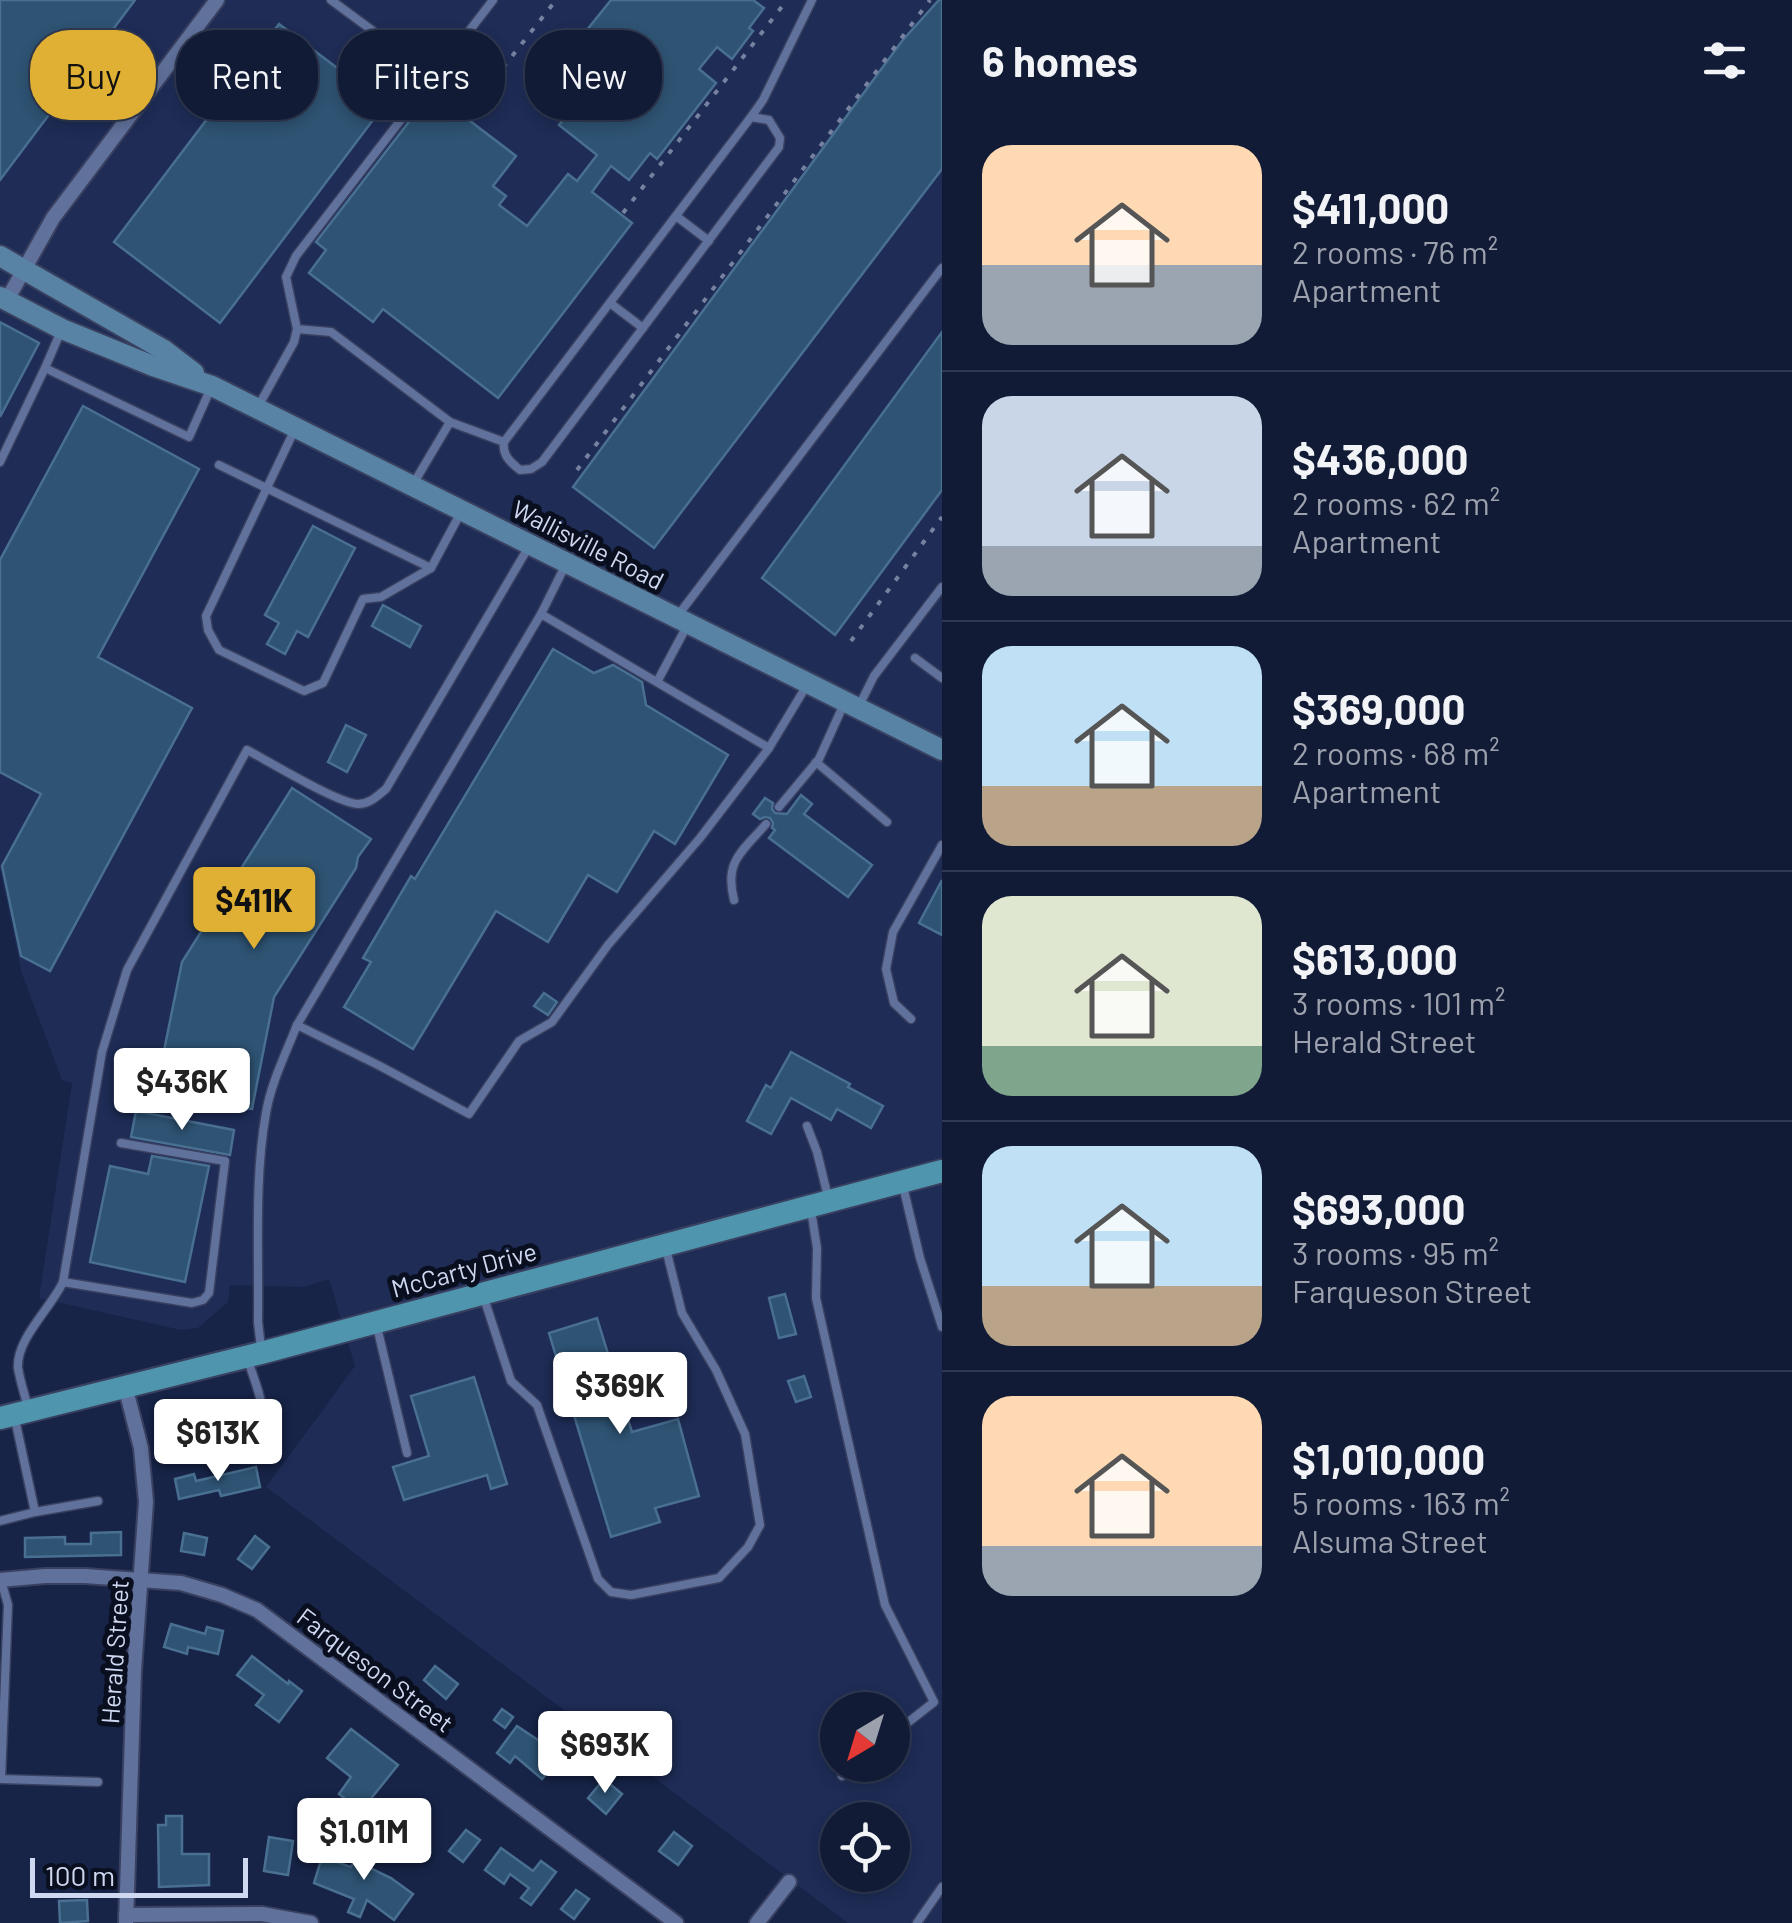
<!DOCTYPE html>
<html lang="en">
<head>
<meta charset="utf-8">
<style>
	:root { --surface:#111b36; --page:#1a243e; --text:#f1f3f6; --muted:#9ca1ad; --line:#303951; --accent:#dfb034 }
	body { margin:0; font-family:Barlow,sans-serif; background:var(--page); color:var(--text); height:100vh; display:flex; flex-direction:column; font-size:38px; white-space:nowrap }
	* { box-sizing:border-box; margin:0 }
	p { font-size:32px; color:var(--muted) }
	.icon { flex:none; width:55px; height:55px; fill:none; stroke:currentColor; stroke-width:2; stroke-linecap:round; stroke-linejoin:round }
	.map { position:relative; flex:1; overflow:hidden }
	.sheet { display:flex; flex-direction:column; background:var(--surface); width:850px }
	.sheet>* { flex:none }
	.top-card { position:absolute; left:30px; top:30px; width:760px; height:90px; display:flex; gap:20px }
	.needle { width:65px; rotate:218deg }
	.fabs { position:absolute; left:820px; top:1692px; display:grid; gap:20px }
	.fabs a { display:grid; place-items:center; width:90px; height:90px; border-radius:50%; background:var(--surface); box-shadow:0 5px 15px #0003,0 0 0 2px var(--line); font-size:50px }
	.scale { position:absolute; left:30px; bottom:25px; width:218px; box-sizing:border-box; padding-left:10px; border:5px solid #ced8f0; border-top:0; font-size:28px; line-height:35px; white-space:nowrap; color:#ced8f0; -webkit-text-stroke:8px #090f1e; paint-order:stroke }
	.price { position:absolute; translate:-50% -85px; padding:0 22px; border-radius:10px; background:#fff; color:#222; font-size:32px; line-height:65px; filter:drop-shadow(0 2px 5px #0008) }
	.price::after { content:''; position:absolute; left:50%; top:60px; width:30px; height:22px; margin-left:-15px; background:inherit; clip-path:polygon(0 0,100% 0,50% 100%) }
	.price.on { background:var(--accent); color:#111 }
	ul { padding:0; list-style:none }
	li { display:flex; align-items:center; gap:30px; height:250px; padding:0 40px }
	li+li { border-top:2px solid var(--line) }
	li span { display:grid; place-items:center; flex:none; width:280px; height:200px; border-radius:30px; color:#555 }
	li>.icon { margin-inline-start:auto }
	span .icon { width:120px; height:120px; fill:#fffc; stroke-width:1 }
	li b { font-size:42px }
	h2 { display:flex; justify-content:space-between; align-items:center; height:120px; padding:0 40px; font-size:42px }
	.pill { padding:0 35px; border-radius:40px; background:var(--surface); box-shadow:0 5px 15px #0003,0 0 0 2px var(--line); font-size:35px; line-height:90px }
	.pill.on { background:var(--accent); color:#111 }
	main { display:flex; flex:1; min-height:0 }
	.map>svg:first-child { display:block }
	.built { fill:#1e2c56; fill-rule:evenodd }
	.building { fill:#2e5373; stroke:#496f91; stroke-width:2.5 }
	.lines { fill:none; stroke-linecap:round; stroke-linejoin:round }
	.service-casing { stroke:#394060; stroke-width:11 }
	.minor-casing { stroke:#394060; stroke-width:18 }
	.secondary-casing { stroke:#394060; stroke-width:24 }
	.primary-casing { stroke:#394060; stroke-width:26 }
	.service { stroke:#60719b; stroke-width:8 }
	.minor { stroke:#60719b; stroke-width:14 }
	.secondary { stroke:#5883a4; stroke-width:20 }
	.primary { stroke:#5095ae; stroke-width:22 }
	.rail { stroke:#7782a0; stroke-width:4; stroke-dasharray:5 10; stroke-linecap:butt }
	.labels { text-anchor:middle; stroke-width:10; stroke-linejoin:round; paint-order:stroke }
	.street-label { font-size:25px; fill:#ced8f0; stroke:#090f1e }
</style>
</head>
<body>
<main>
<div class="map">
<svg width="942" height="1923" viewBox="0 0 942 1923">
	<rect width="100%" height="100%" fill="#172448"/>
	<path class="built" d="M0 0H942V1923H848L266 1487 355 1366 329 1279 304 1287 230 1285 228 1302 198 1328 181 1330 39 1298 72 1083 62 1080 22 974 0 870ZM838 1710H892V1765H838ZM838 1820H892V1875H838Z"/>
	<g class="building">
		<polygon points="0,0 135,0 0,180"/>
		<polygon points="611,0 753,0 764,8 749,28 753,31 732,59 717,47 699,69 716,83 657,159 650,153 629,180 611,166 592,192 632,223 498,398 383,309 373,322 309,273 326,250 316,242 432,92 516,156 493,186 506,196 499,205 527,226 568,174 577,181 597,155 559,125 607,64 578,41"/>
		<polygon points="939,0 942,0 942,169 654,548 573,487 902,41"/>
		<polygon points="279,24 385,104 220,323 114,242"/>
		<polygon points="547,48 567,64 557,78 536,62"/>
		<polygon points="0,322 39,343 0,417"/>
		<polygon points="942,332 942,490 835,635 762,578"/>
		<polygon points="83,406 199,469 98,657 192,708 50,971 21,956 2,866 41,794 0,772 0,560"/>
		<polygon points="313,526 355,548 308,637 297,631 285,654 267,644 279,623 265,615"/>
		<polygon points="383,605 421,626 410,647 372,626"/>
		<polygon points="553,649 594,673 613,665 642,682 646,705 728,755 675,844 654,831 617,892 588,875 548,942 496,911 413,1049 344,1007 371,962 363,958 411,876 415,879"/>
		<polygon points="346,725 366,735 347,772 328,762"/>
		<polygon points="292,788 371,839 358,857 356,868 274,997 252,1109 156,1090 182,962"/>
		<polygon points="801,795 812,804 804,814 872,865 848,897 769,838 775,830 772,828 773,823 770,818 765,817 760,819 753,814 765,798 773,803 772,809 775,813 787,814"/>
		<polygon points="942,880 942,935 919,923"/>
		<polygon points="544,993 557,1002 548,1015 534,1006"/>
		<polygon points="791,1052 850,1084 848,1087 883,1106 871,1128 837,1109 831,1120 791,1098 771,1134 747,1121 766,1085 771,1088"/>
		<polygon points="136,1111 234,1130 230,1155 131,1137"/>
		<polygon points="152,1156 209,1166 185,1282 90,1262 110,1166 148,1174"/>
		<polygon points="785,1294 796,1334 779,1338 769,1298"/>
		<polygon points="597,1318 632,1432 678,1419 699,1496 655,1508 660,1522 611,1537 549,1333"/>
		<polygon points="804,1376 811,1397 796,1402 788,1381"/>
		<polygon points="474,1377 507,1484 491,1489 487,1475 404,1500 393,1467 429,1456 411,1396"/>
		<polygon points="256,1467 260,1487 221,1496 219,1490 179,1499 175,1479 194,1474 196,1481"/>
		<polygon points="121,1532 121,1555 25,1557 25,1538 65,1537 65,1544 91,1544 91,1533"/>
		<polygon points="184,1533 207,1538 204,1555 181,1551"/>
		<polygon points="255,1536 269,1547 252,1569 238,1559"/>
		<polygon points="171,1624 205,1634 207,1627 223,1631 218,1654 188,1647 187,1654 164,1647"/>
		<polygon points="252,1656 288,1684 289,1681 302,1691 279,1722 256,1705 264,1695 237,1675"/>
		<polygon points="435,1666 458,1684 446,1699 424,1680"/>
		<polygon points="502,1709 513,1717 505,1728 494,1720"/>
		<polygon points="517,1726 538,1740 543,1734 565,1752 542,1779 515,1756 510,1763 497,1753"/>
		<polygon points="351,1729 398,1765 361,1811 339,1794 351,1777 327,1758"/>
		<polygon points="604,1779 622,1794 606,1814 588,1798"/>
		<polygon points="166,1816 182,1816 182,1854 209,1854 209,1885 159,1887 158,1825 166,1825"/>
		<polygon points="466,1830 480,1840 463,1862 449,1851"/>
		<polygon points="674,1832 692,1846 678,1865 659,1851"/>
		<polygon points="269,1837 293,1841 288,1875 264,1871"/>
		<polygon points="364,1837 380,1844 370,1868 391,1878 413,1894 394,1920 367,1900 360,1917 348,1912 354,1899 314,1883 322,1857 351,1867"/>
		<polygon points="501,1848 533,1871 541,1861 556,1872 531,1905 521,1898 529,1888 510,1874 504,1884 485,1870"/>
		<polygon points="576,1890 589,1899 574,1919 561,1909"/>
		<polygon points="87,1900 88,1921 60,1923 59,1901"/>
	</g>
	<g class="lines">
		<defs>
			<g id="service">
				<polyline points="331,0 373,31"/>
				<polyline points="493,0 296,256 286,277 297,329 331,332 450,422 504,442"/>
				<path d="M751 117 769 120 780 138 779 147 542 462 531 469 520 470C510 462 502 455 504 442L751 117 763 100 812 0"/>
				<polyline points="676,216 709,241"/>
				<polyline points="610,303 643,328"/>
				<polyline points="61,331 45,368 189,437 210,390"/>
				<polyline points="259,405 294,342 297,329"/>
				<polyline points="294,431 206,616 208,630 219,650 304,691 323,683 363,599 381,597 431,568 460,514"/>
				<polyline points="0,462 45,368"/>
				<polyline points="219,465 431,568"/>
				<polyline points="412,486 450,422"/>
				<polyline points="541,614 566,564"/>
				<polyline points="679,614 942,268"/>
				<polyline points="915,658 942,678"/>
				<polyline points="657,682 688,624"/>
				<polyline points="860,704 874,676 942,587"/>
				<polyline points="816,762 887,822"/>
				<polyline points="779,807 819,759 843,706"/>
				<path d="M734 900C724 861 742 852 766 824"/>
				<polyline points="911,1019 894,1003 886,969 893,932 942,845"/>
				<polyline points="297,1025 380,1066 469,1114 519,1041 552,1022 608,945 700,838 769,748"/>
				<polyline points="807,1126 817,1152 828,1197"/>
				<polyline points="903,1186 920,1258 942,1327"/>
				<polyline points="811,1210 817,1248 816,1298 885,1605 934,1702 892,1735"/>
				<polyline points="63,1282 192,1303 203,1300 209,1293 225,1161 121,1143"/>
				<polyline points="483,1295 511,1381 537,1405 598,1579 611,1592 631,1595 719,1578 748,1547 760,1525 745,1434 716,1370 682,1313 666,1249"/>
				<polyline points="377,1327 407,1453"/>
				<path d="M261 1348 258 1322C259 1255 254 1179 266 1113 271 1083 286 1053 297 1025L541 614 769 748 807 685"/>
				<path d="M28 1408C25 1395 20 1381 18 1368 16 1339 51 1308 63 1282L102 1052 127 970 247 750C270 762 337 803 358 804 370 804 377 796 386 789L528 548"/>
				<polyline points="15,1419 35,1512 98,1501"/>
				<path d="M179 1454 259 1431C269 1410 254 1381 248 1360"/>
				<polyline points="0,1521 35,1512"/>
				<polyline points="1,1580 8,1605 1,1779 98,1782"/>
				<polyline points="842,1776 855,1765"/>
				<polyline points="917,1923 942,1887"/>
			</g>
			<g id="minor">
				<polyline points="7,300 53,218 217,0"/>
				<polyline points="125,1386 141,1448 146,1502 134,1671 126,1923"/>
				<polyline points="0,1580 45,1576 85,1576 181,1583 222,1595 257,1610 676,1923"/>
				<polyline points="126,1915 262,1914 311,1923"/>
				<polyline points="757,1923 789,1882"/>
			</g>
			<g id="secondary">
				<polyline points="0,256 164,350 194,373"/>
				<polyline points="0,297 62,329 153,366 212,386 942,750"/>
			</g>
			<polyline id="primary" points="0,1418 261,1353 942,1171"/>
		</defs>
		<use href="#service" class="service-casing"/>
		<use href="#minor" class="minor-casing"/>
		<use href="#secondary" class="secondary-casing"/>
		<use href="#primary" class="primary-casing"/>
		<use href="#service" class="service"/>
		<use href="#minor" class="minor"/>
		<use href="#secondary" class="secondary"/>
		<use href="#primary" class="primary"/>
		<g class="rail">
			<polyline points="466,115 556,0"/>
			<polyline points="623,213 787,0"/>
			<polyline points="577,470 930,0"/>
			<polyline points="851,641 942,517"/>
		</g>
	</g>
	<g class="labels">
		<g class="street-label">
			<text transform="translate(588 545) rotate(27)" y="9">Wallisville Road</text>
			<text transform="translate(464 1270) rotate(-15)" y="9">McCarty Drive</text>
			<text transform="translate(115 1652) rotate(-86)" y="9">Herald Street</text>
			<text transform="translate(375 1670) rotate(37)" y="9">Farqueson Street</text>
		</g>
	</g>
</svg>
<div class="fabs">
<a><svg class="needle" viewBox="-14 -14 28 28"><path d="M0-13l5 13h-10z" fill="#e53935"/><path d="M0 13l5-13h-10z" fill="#9ca1ad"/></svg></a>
<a><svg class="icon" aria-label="locate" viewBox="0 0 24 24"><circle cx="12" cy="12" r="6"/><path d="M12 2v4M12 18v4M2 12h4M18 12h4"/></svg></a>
</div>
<div class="scale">100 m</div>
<b class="price on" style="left:254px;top:952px">$411K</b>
<b class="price" style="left:182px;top:1133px">$436K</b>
<b class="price" style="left:620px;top:1437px">$369K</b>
<b class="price" style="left:218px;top:1484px">$613K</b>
<b class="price" style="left:605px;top:1796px">$693K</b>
<b class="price" style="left:364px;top:1883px">$1.01M</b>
<div class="top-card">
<a class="pill on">Buy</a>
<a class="pill">Rent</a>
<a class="pill">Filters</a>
<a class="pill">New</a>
</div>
</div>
<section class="sheet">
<h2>6 homes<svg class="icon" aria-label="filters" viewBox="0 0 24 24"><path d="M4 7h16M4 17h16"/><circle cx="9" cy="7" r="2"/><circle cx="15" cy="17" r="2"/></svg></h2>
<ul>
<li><span style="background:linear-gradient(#ffd9b3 60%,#9aa5b1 0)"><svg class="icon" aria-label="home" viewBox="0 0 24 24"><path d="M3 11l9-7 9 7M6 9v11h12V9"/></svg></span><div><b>$411,000</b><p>2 rooms · 76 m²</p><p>Apartment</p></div></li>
<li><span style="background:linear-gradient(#c9d6e8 75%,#9aa5b1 0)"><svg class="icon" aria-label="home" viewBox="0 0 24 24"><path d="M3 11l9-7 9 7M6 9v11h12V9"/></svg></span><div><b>$436,000</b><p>2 rooms · 62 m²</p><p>Apartment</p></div></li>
<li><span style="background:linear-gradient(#bfe0f5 70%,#b9a48a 0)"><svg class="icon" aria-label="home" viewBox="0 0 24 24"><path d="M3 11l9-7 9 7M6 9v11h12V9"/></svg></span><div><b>$369,000</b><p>2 rooms · 68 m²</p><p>Apartment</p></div></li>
<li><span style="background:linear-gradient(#dfe7d0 75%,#7fa58c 0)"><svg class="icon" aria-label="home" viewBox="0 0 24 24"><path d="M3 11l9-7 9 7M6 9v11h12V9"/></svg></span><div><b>$613,000</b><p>3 rooms · 101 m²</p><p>Herald Street</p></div></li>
<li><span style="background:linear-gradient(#bfe0f5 70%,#b9a48a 0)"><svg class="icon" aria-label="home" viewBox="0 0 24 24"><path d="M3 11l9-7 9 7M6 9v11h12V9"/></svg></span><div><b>$693,000</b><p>3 rooms · 95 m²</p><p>Farqueson Street</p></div></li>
<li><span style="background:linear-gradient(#ffd9b3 75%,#9aa5b1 0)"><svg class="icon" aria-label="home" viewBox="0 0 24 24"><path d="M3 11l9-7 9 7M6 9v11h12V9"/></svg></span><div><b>$1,010,000</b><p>5 rooms · 163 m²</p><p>Alsuma Street</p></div></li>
</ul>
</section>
</main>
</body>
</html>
